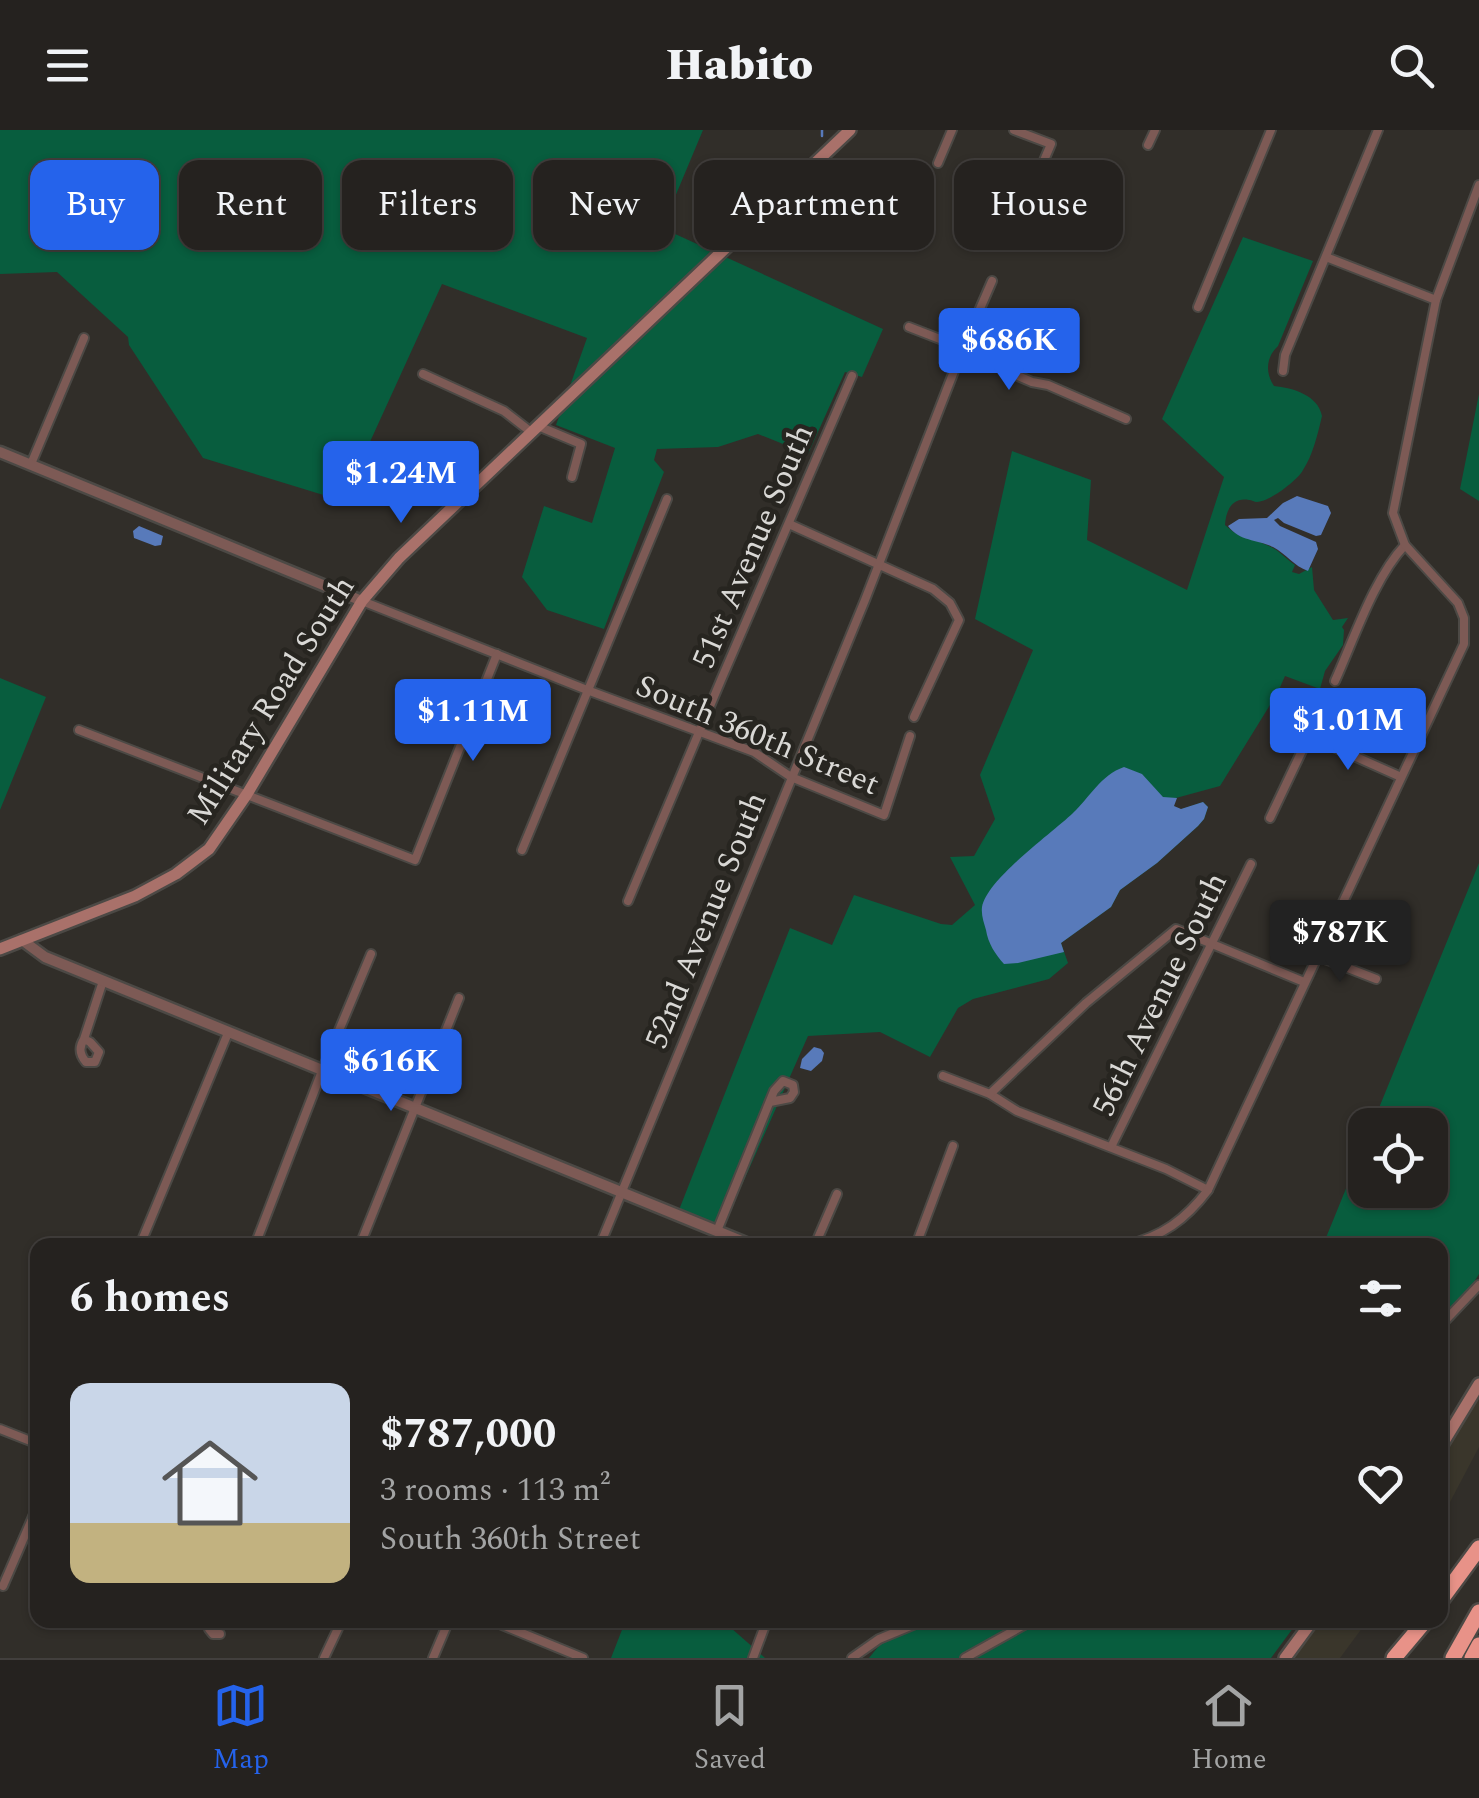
<!DOCTYPE html>
<html lang="en">
<head>
<meta charset="utf-8">
<style>
	:root { --surface:#25221f; --page:#312f2c; --text:#f1f3f6; --muted:#a3a4a4; --line:#423f3d; --accent:#2563eb }
	body { margin:0; font-family:Spectral,serif; background:var(--page); color:var(--text); height:100vh; display:flex; flex-direction:column; font-size:38px; white-space:nowrap }
	* { box-sizing:border-box; margin:0 }
	p { font-size:32px; color:var(--muted) }
	.icon { flex:none; width:55px; height:55px; fill:none; stroke:currentColor; stroke-width:2; stroke-linecap:round; stroke-linejoin:round }
	.map { position:relative; flex:1; overflow:hidden }
	.panel { position:absolute; left:30px; top:1108px; width:1418px; height:390px; display:flex; flex-direction:column; background:var(--surface); border-radius:20px; box-shadow:0 2px 8px #0004,0 0 0 2px var(--line) }
	.panel>* { flex:none }
	.banner { position:absolute; left:30px; top:30px; width:1420px; height:90px; display:flex; gap:20px }
	.fabs { position:absolute; left:1348px; top:978px; display:grid; gap:20px }
	.fabs a { display:grid; place-items:center; width:100px; height:100px; border-radius:20px; background:var(--surface); box-shadow:0 2px 8px #0004,0 0 0 2px var(--line); font-size:50px }
	.price { position:absolute; translate:-50% -85px; padding:0 22px; border-radius:10px; background:var(--accent); color:#fff; font-size:32px; line-height:65px; filter:drop-shadow(0 2px 5px #0008) }
	.price::after { content:''; position:absolute; left:50%; top:60px; width:30px; height:22px; margin-left:-15px; background:inherit; clip-path:polygon(0 0,100% 0,50% 100%) }
	.price.current { background:#222; color:#fff }
	ul { padding:0; list-style:none }
	li { display:flex; align-items:center; gap:30px; height:250px; padding:0 40px }
	li+li { border-top:2px solid var(--line) }
	li span { display:grid; place-items:center; flex:none; width:280px; height:200px; border-radius:20px; color:#555 }
	li>.icon { margin-inline-start:auto }
	span .icon { width:120px; height:120px; fill:#fffc; stroke-width:1 }
	li b { font-size:42px }
	h2 { display:flex; justify-content:space-between; align-items:center; height:120px; padding:0 40px; font-size:42px }
	.pill { padding:0 35px; border-radius:20px; background:var(--surface); box-shadow:0 2px 8px #0004,0 0 0 2px var(--line); font-size:35px; line-height:90px }
	.pill.current { background:var(--accent); color:#fff }
	header { display:flex; justify-content:space-between; align-items:center; height:130px; padding:0 40px; background:var(--surface); font-size:45px; font-weight:800 }
	.tabs { display:flex; justify-content:space-around; align-items:center; height:140px; border-top:2px solid var(--line); background:var(--surface); font-size:28px; color:var(--muted) }
	.tabs a { display:grid; justify-items:center; gap:5px }
	.tabs .current { color:var(--accent) }
	.map>svg:first-child { display:block }
	.built { fill:#3a362b }
	.green { fill:#085d3e }
	.water { fill:#587aba }
	.lines { fill:none; stroke-linecap:round; stroke-linejoin:round }
	.stream { stroke:#587aba; stroke-width:2.5 }
	.minor-casing { stroke:#4c4945; stroke-width:12 }
	.tertiary-casing { stroke:#4c4945; stroke-width:15 }
	.secondary-casing { stroke:#4c4945; stroke-width:16 }
	.motorway-casing { stroke:#4c4945; stroke-width:20 }
	.minor { stroke:#7d5a55; stroke-width:8 }
	.tertiary { stroke:#7d5a55; stroke-width:10 }
	.secondary { stroke:#a9716a; stroke-width:11 }
	.motorway { stroke:#e89288; stroke-width:15 }
	.labels { text-anchor:middle; stroke-width:9; stroke-linejoin:round; paint-order:stroke }
	.street-label { font-size:32px; fill:#d9d8d5; stroke:#272520 }
</style>
</head>
<body>
<header><svg class="icon" aria-label="menu" viewBox="0 0 24 24"><path d="M4 6h16M4 12h16M4 18h16"/></svg>Habito<svg class="icon" aria-label="search" viewBox="0 0 24 24"><circle cx="10" cy="10" r="6"/><path d="M15 15l6 6"/></svg></header>
<div class="map">
<svg width="1479" height="1528" viewBox="0 0 1479 1528">
	<rect width="100%" height="100%" fill="#312e29"/>
	<g class="built">
		<polygon points="1479,1265 1479,1317 1440,1391 1440,1326"/>
		<polygon points="1319,1490 1368,1490 1340,1528 1291,1528"/>
	</g>
	<g class="green">
		<polygon points="0,0 703,0 662,98 883,199 862,247 845,242 808,324 758,304 718,317 657,319 654,330 664,342 604,499 547,480 522,447 544,376 592,393 615,318 556,295 587,208 442,154 343,371 203,328 129,215 128,207 57,142 0,144"/>
		<path d="M1243 107 1313 131 1278 216C1266 227 1265 243 1274 256 1293 258 1318 265 1322 286 1318 303 1313 325 1303 340 1298 350 1269 372 1257 372 1254 372 1252 370 1249 370 1232 367 1226 380 1225 395 1241 410 1250 407 1269 416 1279 420 1286 429 1295 435L1292 442 1299 444 1312 437 1314 460 1333 490 1348 488 1342 497 1344 500 1343 515 1325 541 1320 559 1285 546 1278 562 1220 656 1176 668 1173 676 1179 680 1203 672 1208 677 1204 689 1198 696 1157 733 1120 760 1111 777 1061 813 1068 833 1049 849 973 869 958 878 930 927 880 902 808 906 721 1102 677 1085 790 798 832 815 854 765 941 794 952 795 975 775 950 727 974 726 995 689 980 645 1033 520 975 489 1012 321 1091 350 1087 410 1187 460 1224 347 1162 289Z"/>
		<polygon points="1479,264 1479,371 1460,359"/>
		<polygon points="0,548 46,567 0,680"/>
		<polygon points="1479,733 1479,1144 1440,1207 1440,1115 1323,1115 1365,1012 1365,1060 1430,1060 1430,995 1372,995"/>
		<polygon points="621,1490 722,1490 765,1528 611,1528 625,1492"/>
		<polygon points="900,1490 1299,1490 1271,1528 869,1528"/>
	</g>
	<g class="water">
		<path d="M1297 366 1328 376 1331 383 1321 405 1316 406 1284 393 1278 388 1274 390 1280 396 1316 412 1318 419 1308 441C1294 436 1286 424 1273 417 1257 409 1240 412 1228 396L1239 389 1267 388 1283 373Z"/>
		<polygon points="139,396 163,406 161,415 155,416 134,408 133,401"/>
		<path d="M1124 637 1142 644 1163 667 1177 668 1174 676 1181 679 1203 672 1208 677 1204 689 1198 696 1157 733 1120 760 1111 777 1061 813 1064 822 1018 833 1004 834C995 824 988 813 986 800 984 793 981 785 982 777 987 749 1051 704 1073 683 1090 667 1101 645 1124 637Z"/>
		<polygon points="814,917 821,919 824,923 822,931 811,941 800,938 802,929"/>
	</g>
	<g class="lines">
		<polyline class="stream" points="822,6 822,0"/>
		<defs>
			<g id="minor">
				<polyline points="1148,15 1155,0"/>
				<polyline points="938,33 952,0"/>
				<polyline points="1011,108 1051,14 1014,0"/>
				<polyline points="1326,127 1436,170"/>
				<polyline points="1198,177 1271,0"/>
				<polyline points="909,197 963,218 1004,240 1032,252 1048,255 1126,289"/>
				<polyline points="1283,241 1285,225 1378,0"/>
				<polyline points="423,244 504,281 531,302"/>
				<polyline points="538,296 581,314 572,347"/>
				<polyline points="31,334 84,208"/>
				<polyline points="789,394 933,459 950,473 959,490 914,587"/>
				<polyline points="362,471 587,560 754,622 791,647 884,685 910,606"/>
				<path d="M1335 551C1354 509 1374 448 1405 415"/>
				<polyline points="79,600 415,730 497,524"/>
				<polyline points="1270,688 1309,606 1401,647"/>
				<polyline points="522,720 667,369"/>
				<polyline points="628,771 721,550 852,246"/>
				<polyline points="1317,826 1376,849"/>
				<path d="M84 909C79 917 79 924 86 932H95L99 922 90 912 84 909 103 851"/>
				<polyline points="943,946 990,964 1017,981 1166,1039 1208,1060"/>
				<polyline points="990,964 1086,873 1176,799 1304,852"/>
				<polyline points="1111,1017 1251,734"/>
				<polyline points="717,1101 774,961 783,951 793,955 794,962 790,968 770,972"/>
				<polyline points="140,1115 228,903"/>
				<polyline points="255,1115 322,941 371,824"/>
				<polyline points="360,1115 459,868"/>
				<polyline points="600,1115 865,470 963,218 992,151"/>
				<polyline points="815,1115 837,1064"/>
				<polyline points="916,1115 953,1016"/>
				<path d="M1126 1115C1162 1107 1186 1089 1208 1060L1464 514V488L1458 473 1405 415 1393 383 1436 170 1479 55"/>
				<polyline points="1440,1196 1479,1155"/>
				<polyline points="0,1299 38,1314"/>
				<polyline points="3,1456 38,1375"/>
				<polyline points="209,1490 209,1499 213,1504 220,1504"/>
				<polyline points="490,1490 583,1528"/>
				<polyline points="324,1528 342,1490"/>
				<polyline points="433,1528 449,1490"/>
				<polyline points="753,1528 767,1490"/>
				<polyline points="852,1528 879,1509 925,1490"/>
				<polyline points="965,1528 1033,1490"/>
			</g>
			<g id="tertiary">
				<polyline points="0,322 362,471"/>
				<polyline points="22,810 45,827 751,1115"/>
			</g>
			<g id="secondary">
				<polyline points="0,819 135,766 176,744 209,719 247,664 362,471 399,428 850,0"/>
				<polyline points="1440,1318 1479,1254"/>
				<polyline points="1285,1528 1313,1490"/>
			</g>
			<g id="motorway">
				<polyline points="1440,1471 1479,1418"/>
				<polyline points="1394,1528 1426,1490"/>
				<polyline points="1453,1528 1479,1482"/>
				<polyline points="1472,1528 1479,1515"/>
			</g>
		</defs>
		<use href="#minor" class="minor-casing"/>
		<use href="#tertiary" class="tertiary-casing"/>
		<use href="#secondary" class="secondary-casing"/>
		<use href="#motorway" class="motorway-casing"/>
		<use href="#minor" class="minor"/>
		<use href="#tertiary" class="tertiary"/>
		<use href="#secondary" class="secondary"/>
		<use href="#motorway" class="motorway"/>
	</g>
	<g class="labels">
		<g class="street-label">
			<text transform="translate(752 416) rotate(-67)" y="11">51st Avenue South</text>
			<text transform="translate(270 570) rotate(-58)" y="11">Military Road South</text>
			<text transform="translate(758 604) rotate(23)" y="11">South 360th Street</text>
			<text transform="translate(705 790) rotate(-68)" y="11">52nd Avenue South</text>
			<text transform="translate(1159 864) rotate(-64)" y="11">56th Avenue South</text>
		</g>
	</g>
</svg>
<div class="fabs">
<a><svg class="icon" aria-label="locate" viewBox="0 0 24 24"><circle cx="12" cy="12" r="6"/><path d="M12 2v4M12 18v4M2 12h4M18 12h4"/></svg></a>
</div>
<b class="price" style="left:1009px;top:263px">$686K</b>
<b class="price" style="left:401px;top:396px">$1.24M</b>
<b class="price" style="left:473px;top:634px">$1.11M</b>
<b class="price" style="left:1348px;top:643px">$1.01M</b>
<b class="price current" style="left:1340px;top:855px">$787K</b>
<b class="price" style="left:391px;top:984px">$616K</b>
<div class="banner">
<a class="pill current">Buy</a>
<a class="pill">Rent</a>
<a class="pill">Filters</a>
<a class="pill">New</a>
<a class="pill">Apartment</a>
<a class="pill">House</a>
</div>
<section class="panel">
<h2>6 homes<svg class="icon" aria-label="filters" viewBox="0 0 24 24"><path d="M4 7h16M4 17h16"/><circle cx="9" cy="7" r="2"/><circle cx="15" cy="17" r="2"/></svg></h2>
<ul>
<li><span style="background:linear-gradient(#c9d6e8 70%,#c2b280 0)"><svg class="icon" aria-label="home" viewBox="0 0 24 24"><path d="M3 11l9-7 9 7M6 9v11h12V9"/></svg></span><div><b>$787,000</b><p>3 rooms · 113 m²</p><p>South 360th Street</p></div><svg class="icon" aria-label="heart" viewBox="0 0 24 24"><path d="M12 20l-8-8c-3-5 5-10 8-4 3-6 11-1 8 4z"/></svg></li>
</ul>
</section>
</div>
<nav class="tabs">
<a class="current"><svg class="icon" aria-label="map" viewBox="0 0 24 24"><path d="M3 6l6-2 6 2 6-2v14l-6 2-6-2-6 2zM9 4v14M15 6v14"/></svg>Map</a>
<a><svg class="icon" aria-label="saved" viewBox="0 0 24 24"><path d="M7 4h10v16l-5-4-5 4z"/></svg>Saved</a>
<a><svg class="icon" aria-label="home" viewBox="0 0 24 24"><path d="M3 11l9-7 9 7M6 9v11h12V9"/></svg>Home</a>
</nav>
</body>
</html>
